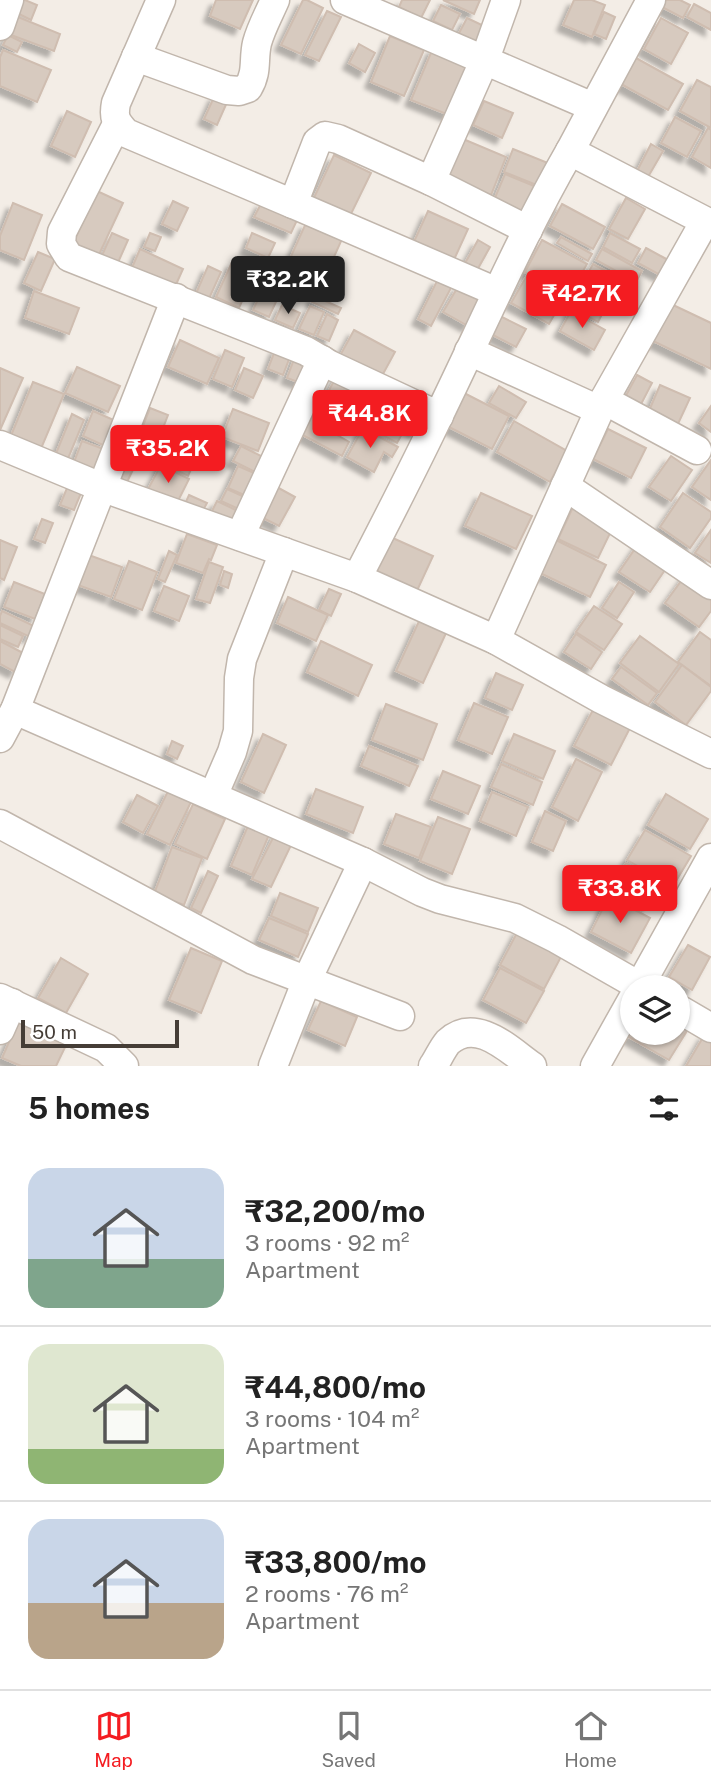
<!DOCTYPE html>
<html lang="en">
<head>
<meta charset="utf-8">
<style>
	:root { --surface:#fff; --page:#f2f2f2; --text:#222; --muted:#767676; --line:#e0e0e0; --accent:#f41c21 }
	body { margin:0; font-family:"Public Sans",sans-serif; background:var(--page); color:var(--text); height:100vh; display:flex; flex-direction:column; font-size:26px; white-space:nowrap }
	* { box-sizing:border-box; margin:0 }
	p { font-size:23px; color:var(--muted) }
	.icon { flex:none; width:38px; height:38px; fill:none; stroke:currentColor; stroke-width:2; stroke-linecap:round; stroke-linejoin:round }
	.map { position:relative; height:1066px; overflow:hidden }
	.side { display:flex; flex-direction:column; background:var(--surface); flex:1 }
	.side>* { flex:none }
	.tools { position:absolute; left:620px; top:975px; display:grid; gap:14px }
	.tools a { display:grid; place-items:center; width:70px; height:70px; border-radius:50%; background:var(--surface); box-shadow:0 2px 5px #0004; font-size:35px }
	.scale { position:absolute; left:21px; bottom:18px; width:158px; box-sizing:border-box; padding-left:7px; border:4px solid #453d36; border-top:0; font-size:19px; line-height:24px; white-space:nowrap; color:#453d36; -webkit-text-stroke:5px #fff; paint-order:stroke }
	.price { position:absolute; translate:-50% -60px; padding:0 16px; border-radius:7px; background:var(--accent); color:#fff; font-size:23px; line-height:46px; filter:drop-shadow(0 2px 4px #0008) }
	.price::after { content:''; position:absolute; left:50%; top:42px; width:21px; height:16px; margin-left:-10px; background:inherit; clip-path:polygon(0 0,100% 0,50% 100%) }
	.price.on { background:#222; color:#fff }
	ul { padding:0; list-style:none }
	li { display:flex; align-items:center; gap:21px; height:175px; padding:0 28px }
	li+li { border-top:2px solid var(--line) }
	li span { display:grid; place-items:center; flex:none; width:196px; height:140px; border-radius:21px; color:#555 }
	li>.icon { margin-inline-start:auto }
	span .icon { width:84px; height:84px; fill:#fffc; stroke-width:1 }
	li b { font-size:30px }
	h2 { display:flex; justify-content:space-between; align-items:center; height:84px; padding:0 28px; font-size:30px }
	.menu { display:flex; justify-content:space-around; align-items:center; height:98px; border-top:2px solid var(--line); background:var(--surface); font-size:19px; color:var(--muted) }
	.menu a { display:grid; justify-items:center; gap:4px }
	.menu .on { color:var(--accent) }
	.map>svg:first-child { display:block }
	.building { fill:#d7cabf; stroke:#cfbdb0; stroke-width:2; filter:url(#shadow) }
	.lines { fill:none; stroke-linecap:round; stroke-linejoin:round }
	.minor-casing { stroke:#c1b6ac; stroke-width:31 }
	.minor { stroke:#fff; stroke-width:28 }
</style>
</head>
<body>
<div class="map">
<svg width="711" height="1066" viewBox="0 0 711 1066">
	<defs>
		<filter id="shadow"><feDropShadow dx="-6" dy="6" stdDeviation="2" flood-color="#0004"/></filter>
	</defs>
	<rect width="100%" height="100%" fill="#f3ede6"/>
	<g class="building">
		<polygon points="21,0 25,0 37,5 31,20 15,12"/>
		<polygon points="216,0 253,0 240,29 210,16"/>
		<polygon points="303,0 307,0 323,8 301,54 281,45"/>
		<polygon points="402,0 430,0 421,18 399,7"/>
		<polygon points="443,0 480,0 474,14"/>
		<polygon points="574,0 592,0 605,5 592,37 563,25"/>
		<polygon points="663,0 680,0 690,5 683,18 660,6"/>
		<polygon points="694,4 711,13 711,30 687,17"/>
		<polygon points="441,5 460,14 452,30 433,21"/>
		<polygon points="327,11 341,17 319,61 305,55"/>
		<polygon points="604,12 615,17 606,39 594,34"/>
		<polygon points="18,17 60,34 54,51 11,35"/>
		<polygon points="467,18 486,27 478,45 458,35"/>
		<polygon points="661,18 688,33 671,64 644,49"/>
		<polygon points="8,35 22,42 17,52 3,45"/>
		<polygon points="390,36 424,50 404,96 371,82"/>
		<polygon points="359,44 375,53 365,72 349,63"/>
		<polygon points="433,48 471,64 449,115 411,100"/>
		<polygon points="3,50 51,70 37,102 0,86 0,57"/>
		<polygon points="636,58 683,84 668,110 621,84"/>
		<polygon points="697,80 711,87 711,128 680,111"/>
		<polygon points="215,95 228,100 217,125 204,119"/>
		<polygon points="484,101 513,113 502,138 473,125"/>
		<polygon points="67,111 91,122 75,157 51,146"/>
		<polygon points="675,117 701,131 687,157 661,143"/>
		<polygon points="708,128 711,130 711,168 692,157"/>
		<polygon points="463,139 506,157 491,195 448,177"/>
		<polygon points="651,144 663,151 648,177 637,171"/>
		<polygon points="513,149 548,163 539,186 504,172"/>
		<polygon points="334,155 371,173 348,220 312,202"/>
		<polygon points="505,174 539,188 528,215 494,200"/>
		<polygon points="97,191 123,203 95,263 69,252"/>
		<polygon points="626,198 645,209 628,239 609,229"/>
		<polygon points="173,201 188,208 177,231 162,224"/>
		<polygon points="262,202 298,218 291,233 254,217"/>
		<polygon points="13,203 42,215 24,260 0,250 0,236"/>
		<polygon points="562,204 605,227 593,249 550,226"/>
		<polygon points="428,211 468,229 452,264 412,246"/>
		<polygon points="306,223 342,239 324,279 288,263"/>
		<polygon points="112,233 128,240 116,267 100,260"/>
		<polygon points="150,233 161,237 155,251 144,247"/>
		<polygon points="252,233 275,243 268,258 246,248"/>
		<polygon points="610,233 640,249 632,263 603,247"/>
		<polygon points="561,237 592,254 588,261 557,243"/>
		<polygon points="478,240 490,247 476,272 464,265"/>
		<polygon points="542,240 587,264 569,296 525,272"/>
		<polygon points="646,248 670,261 662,276 638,263"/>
		<polygon points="140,249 183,269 174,289 131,270"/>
		<polygon points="602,249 642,271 636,282 596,260"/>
		<polygon points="38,252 55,259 41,291 24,283"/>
		<polygon points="232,262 255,272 239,308 216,297"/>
		<polygon points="593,264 617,277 607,295 583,282"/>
		<polygon points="208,266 221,272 207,303 194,298"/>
		<polygon points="271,272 286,280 269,317 253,310"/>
		<polygon points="526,277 564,298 549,324 511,303"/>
		<polygon points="438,279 452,286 431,326 418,319"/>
		<polygon points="459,285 483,299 468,326 443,312"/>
		<polygon points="583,287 609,301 598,322 571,308"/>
		<polygon points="34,291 79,308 69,334 25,318"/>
		<polygon points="314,296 341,308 338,314 312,302"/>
		<polygon points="671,304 711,323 711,369 653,341"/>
		<polygon points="282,305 300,313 293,328 275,320"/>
		<polygon points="310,306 324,312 314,335 299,329"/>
		<polygon points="571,311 605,330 594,350 560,331"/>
		<polygon points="327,314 338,320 329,341 317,336"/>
		<polygon points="498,315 526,329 516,347 489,333"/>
		<polygon points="354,330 395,352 377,385 336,363"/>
		<polygon points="180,340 219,358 207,384 168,367"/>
		<polygon points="276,348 291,354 283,375 268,369"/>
		<polygon points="225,350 244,358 232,387 213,379"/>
		<polygon points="296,354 315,361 306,385 287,378"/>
		<polygon points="77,367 120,386 108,412 65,393"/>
		<polygon points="0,368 23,378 0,430"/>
		<polygon points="244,368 263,376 253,398 235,390"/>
		<polygon points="338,374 375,395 367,410 329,390"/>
		<polygon points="637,375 652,383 638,410 622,403"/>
		<polygon points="33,382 64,394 40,451 10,438"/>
		<polygon points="660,385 690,398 677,426 648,413"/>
		<polygon points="499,386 526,402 516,418 489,403"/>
		<polygon points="464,393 509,416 492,449 447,426"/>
		<polygon points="314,397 341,412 330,431 349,442 342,456 295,431"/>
		<polygon points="382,397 424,420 416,432 406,427 397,443 366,426"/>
		<polygon points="711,406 711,432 699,423"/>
		<polygon points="150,408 168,415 161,433 143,426"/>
		<polygon points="233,409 269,423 258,451 222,437"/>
		<polygon points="93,411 116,421 105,446 83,436"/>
		<polygon points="72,414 84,420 67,461 55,456"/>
		<polygon points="514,421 567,451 550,482 497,452"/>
		<polygon points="363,428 398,447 392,457 384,452 374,472 347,457"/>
		<polygon points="608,429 646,448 631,478 593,459"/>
		<polygon points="82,441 109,451 99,475 73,465"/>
		<polygon points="173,442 198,454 188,476 162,463"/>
		<polygon points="131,445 142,451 127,482 116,476"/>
		<polygon points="241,446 263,457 255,472 233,461"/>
		<polygon points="671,456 692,470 671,501 649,487"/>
		<polygon points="711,460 711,500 692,487"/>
		<polygon points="161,465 189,479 176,505 147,491"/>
		<polygon points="238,466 261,476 251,498 228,488"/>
		<polygon points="275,486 295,497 279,526 259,516"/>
		<polygon points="67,488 81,493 74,510 60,505"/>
		<polygon points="227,489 249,499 243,511 221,501"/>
		<polygon points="481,493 532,516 516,549 465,526"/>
		<polygon points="683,493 711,512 711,518 690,548 660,527"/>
		<polygon points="189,495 207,503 201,514 184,506"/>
		<polygon points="217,501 242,513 235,527 210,515"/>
		<polygon points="574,505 614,525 598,558 558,539"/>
		<polygon points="42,519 53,523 45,543 34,539"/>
		<polygon points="711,530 711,563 695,553"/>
		<polygon points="187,534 217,545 211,560 209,559 203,573 176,563"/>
		<polygon points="386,535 433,556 415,595 368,573"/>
		<polygon points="554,539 606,565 590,597 538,572"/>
		<polygon points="0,540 17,547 4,580 0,578"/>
		<polygon points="639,543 669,564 650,592 619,572"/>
		<polygon points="169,551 177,555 165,582 158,579"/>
		<polygon points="86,554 122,567 111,597 75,584"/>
		<polygon points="129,561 157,572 142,610 114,599"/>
		<polygon points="209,562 223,567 210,603 196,599"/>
		<polygon points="224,571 232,574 228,588 220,585"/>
		<polygon points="687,573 711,590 711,611 699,627 665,603"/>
		<polygon points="14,582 45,594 35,619 4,607"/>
		<polygon points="619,582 634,592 617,618 602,608"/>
		<polygon points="164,586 189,596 179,621 154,611"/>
		<polygon points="329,589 341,594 331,616 319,610"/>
		<polygon points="288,597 328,615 316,641 277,623"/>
		<polygon points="594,606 622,624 604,650 576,632"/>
		<polygon points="2,611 34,626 30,637 0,623 0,616"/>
		<polygon points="420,619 447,631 423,683 396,671"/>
		<polygon points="0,625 23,636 18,647 0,639"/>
		<polygon points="700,632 711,640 711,686 678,662"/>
		<polygon points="576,634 602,652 591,669 564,652"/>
		<polygon points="640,636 679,664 659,692 620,663"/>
		<polygon points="0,641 25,654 15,672 0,664"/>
		<polygon points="321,641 372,665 358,696 307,672"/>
		<polygon points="682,665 711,687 711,691 686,725 655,702"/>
		<polygon points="621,667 657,693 648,705 612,679"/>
		<polygon points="496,673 523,685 512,710 485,698"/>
		<polygon points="474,703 508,717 492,754 458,740"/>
		<polygon points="386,704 437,724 423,760 372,740"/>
		<polygon points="594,708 631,726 611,765 574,746"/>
		<polygon points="263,734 286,745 264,793 241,782"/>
		<polygon points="514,734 555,751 543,779 502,761"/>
		<polygon points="172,741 183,746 177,759 167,754"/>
		<polygon points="369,746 418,766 409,786 361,766"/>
		<polygon points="576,759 602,772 578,821 552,807"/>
		<polygon points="501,764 542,782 533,805 491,787"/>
		<polygon points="443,771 480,786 468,814 431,799"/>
		<polygon points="169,789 192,800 170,845 147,834"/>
		<polygon points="316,789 363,807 353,833 306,814"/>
		<polygon points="492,792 528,807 516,836 480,821"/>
		<polygon points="666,794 708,819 690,849 648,825"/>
		<polygon points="137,795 158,806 143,833 123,822"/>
		<polygon points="193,804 225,819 207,859 175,844"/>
		<polygon points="545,811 566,821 553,851 532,842"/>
		<polygon points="396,814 431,827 419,858 384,844"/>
		<polygon points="438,817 470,829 452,874 420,861"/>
		<polygon points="250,821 271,830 252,875 231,866"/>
		<polygon points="645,830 691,856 673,886 627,860"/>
		<polygon points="276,832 293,841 271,887 252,879"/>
		<polygon points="172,847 202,858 184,905 154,894"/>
		<polygon points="626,863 660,882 644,910 610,891"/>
		<polygon points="208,871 218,876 201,913 191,908"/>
		<polygon points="280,893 318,908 308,932 271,916"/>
		<polygon points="609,896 650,918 631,953 591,932"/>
		<polygon points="269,918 308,934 298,957 259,940"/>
		<polygon points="519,929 563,953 544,989 500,965"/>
		<polygon points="688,945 710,957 692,990 669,977"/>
		<polygon points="191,948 222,961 201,1013 169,1000"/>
		<polygon points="61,958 88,974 66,1013 38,998"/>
		<polygon points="500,968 544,991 526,1023 483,1000"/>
		<polygon points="321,1001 357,1017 345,1046 308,1030"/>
		<polygon points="20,1017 69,1039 56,1066 21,1066 2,1058"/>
		<polygon points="677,1018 690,1026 669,1060 627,1036 632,1027 632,1032 677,1032"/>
		<polygon points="705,1034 711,1038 711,1066 686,1066"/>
	</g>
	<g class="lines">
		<defs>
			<g id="minor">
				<path d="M161 0 116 103C113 118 116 122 126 133L293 204"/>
				<polyline points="345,0 593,107"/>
				<polyline points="0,26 9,0"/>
				<path d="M136 57 227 90 239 91 248 88C258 71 253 60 257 43 261 28 269 14 275 0"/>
				<polyline points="117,124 62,232 61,244 69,257 306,351 330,365 439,416"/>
				<polyline points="431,181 528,230"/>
				<polyline points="497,292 293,204 317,142 325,136 338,139 431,181 485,59 506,0"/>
				<polyline points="469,351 599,410"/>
				<polyline points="604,400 697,450"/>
				<polyline points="0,445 101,487 357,578 496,640 601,699 711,754"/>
				<polyline points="565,486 711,585"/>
				<polyline points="240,536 322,360"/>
				<path d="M357 578C385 524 413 470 439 415 482 327 521 236 570 151"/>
				<polyline points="496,640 604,400 705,221 570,151 651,0"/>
				<polyline points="15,710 363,862 422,892 440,899 515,918 557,939 641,987"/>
				<polyline points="0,738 15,710 176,298"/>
				<polyline points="213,796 232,752 238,731 239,678 242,659 284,552"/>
				<polyline points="0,824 253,960 400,1016"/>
				<polyline points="639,987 711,858"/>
				<polyline points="0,998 106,1048 124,1066"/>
				<polyline points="677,1008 711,1028"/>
				<polyline points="0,1030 12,1003"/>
				<polyline points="273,1066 307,980 363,862"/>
				<path d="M433 1066C438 1059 442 1049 448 1042 476 1016 509 1050 532 1066"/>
				<polyline points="595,1066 632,1000"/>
			</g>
		</defs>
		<use href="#minor" class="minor-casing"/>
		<use href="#minor" class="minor"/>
	</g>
</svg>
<div class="tools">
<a><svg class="icon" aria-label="layers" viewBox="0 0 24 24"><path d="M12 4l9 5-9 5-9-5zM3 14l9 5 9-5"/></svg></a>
</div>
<div class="scale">50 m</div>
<b class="price on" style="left:288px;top:316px">₹32.2K</b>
<b class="price" style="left:582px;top:330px">₹42.7K</b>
<b class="price" style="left:370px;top:450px">₹44.8K</b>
<b class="price" style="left:168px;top:485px">₹35.2K</b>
<b class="price" style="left:620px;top:925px">₹33.8K</b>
</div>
<section class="side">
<h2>5 homes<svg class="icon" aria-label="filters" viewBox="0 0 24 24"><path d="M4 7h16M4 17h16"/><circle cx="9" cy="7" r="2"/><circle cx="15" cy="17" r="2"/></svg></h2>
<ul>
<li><span style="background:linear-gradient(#c9d6e8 65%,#7fa58c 0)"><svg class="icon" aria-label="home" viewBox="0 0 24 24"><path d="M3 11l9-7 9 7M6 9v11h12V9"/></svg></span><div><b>₹32,200/mo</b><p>3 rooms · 92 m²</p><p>Apartment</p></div></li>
<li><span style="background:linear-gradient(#dfe7d0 75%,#8fb573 0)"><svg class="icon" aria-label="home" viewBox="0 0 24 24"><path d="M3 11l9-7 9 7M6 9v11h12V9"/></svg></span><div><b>₹44,800/mo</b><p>3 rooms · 104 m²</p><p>Apartment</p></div></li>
<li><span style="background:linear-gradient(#c9d6e8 60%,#b9a48a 0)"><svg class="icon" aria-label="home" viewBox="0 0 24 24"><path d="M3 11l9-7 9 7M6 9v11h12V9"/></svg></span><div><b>₹33,800/mo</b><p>2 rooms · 76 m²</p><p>Apartment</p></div></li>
</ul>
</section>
<nav class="menu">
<a class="on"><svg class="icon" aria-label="map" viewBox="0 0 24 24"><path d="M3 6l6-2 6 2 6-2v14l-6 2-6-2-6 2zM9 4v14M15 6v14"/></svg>Map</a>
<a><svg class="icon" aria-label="saved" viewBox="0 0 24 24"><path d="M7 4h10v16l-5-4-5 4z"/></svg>Saved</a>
<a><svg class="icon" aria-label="home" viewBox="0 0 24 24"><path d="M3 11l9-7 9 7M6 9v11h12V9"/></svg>Home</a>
</nav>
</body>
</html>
